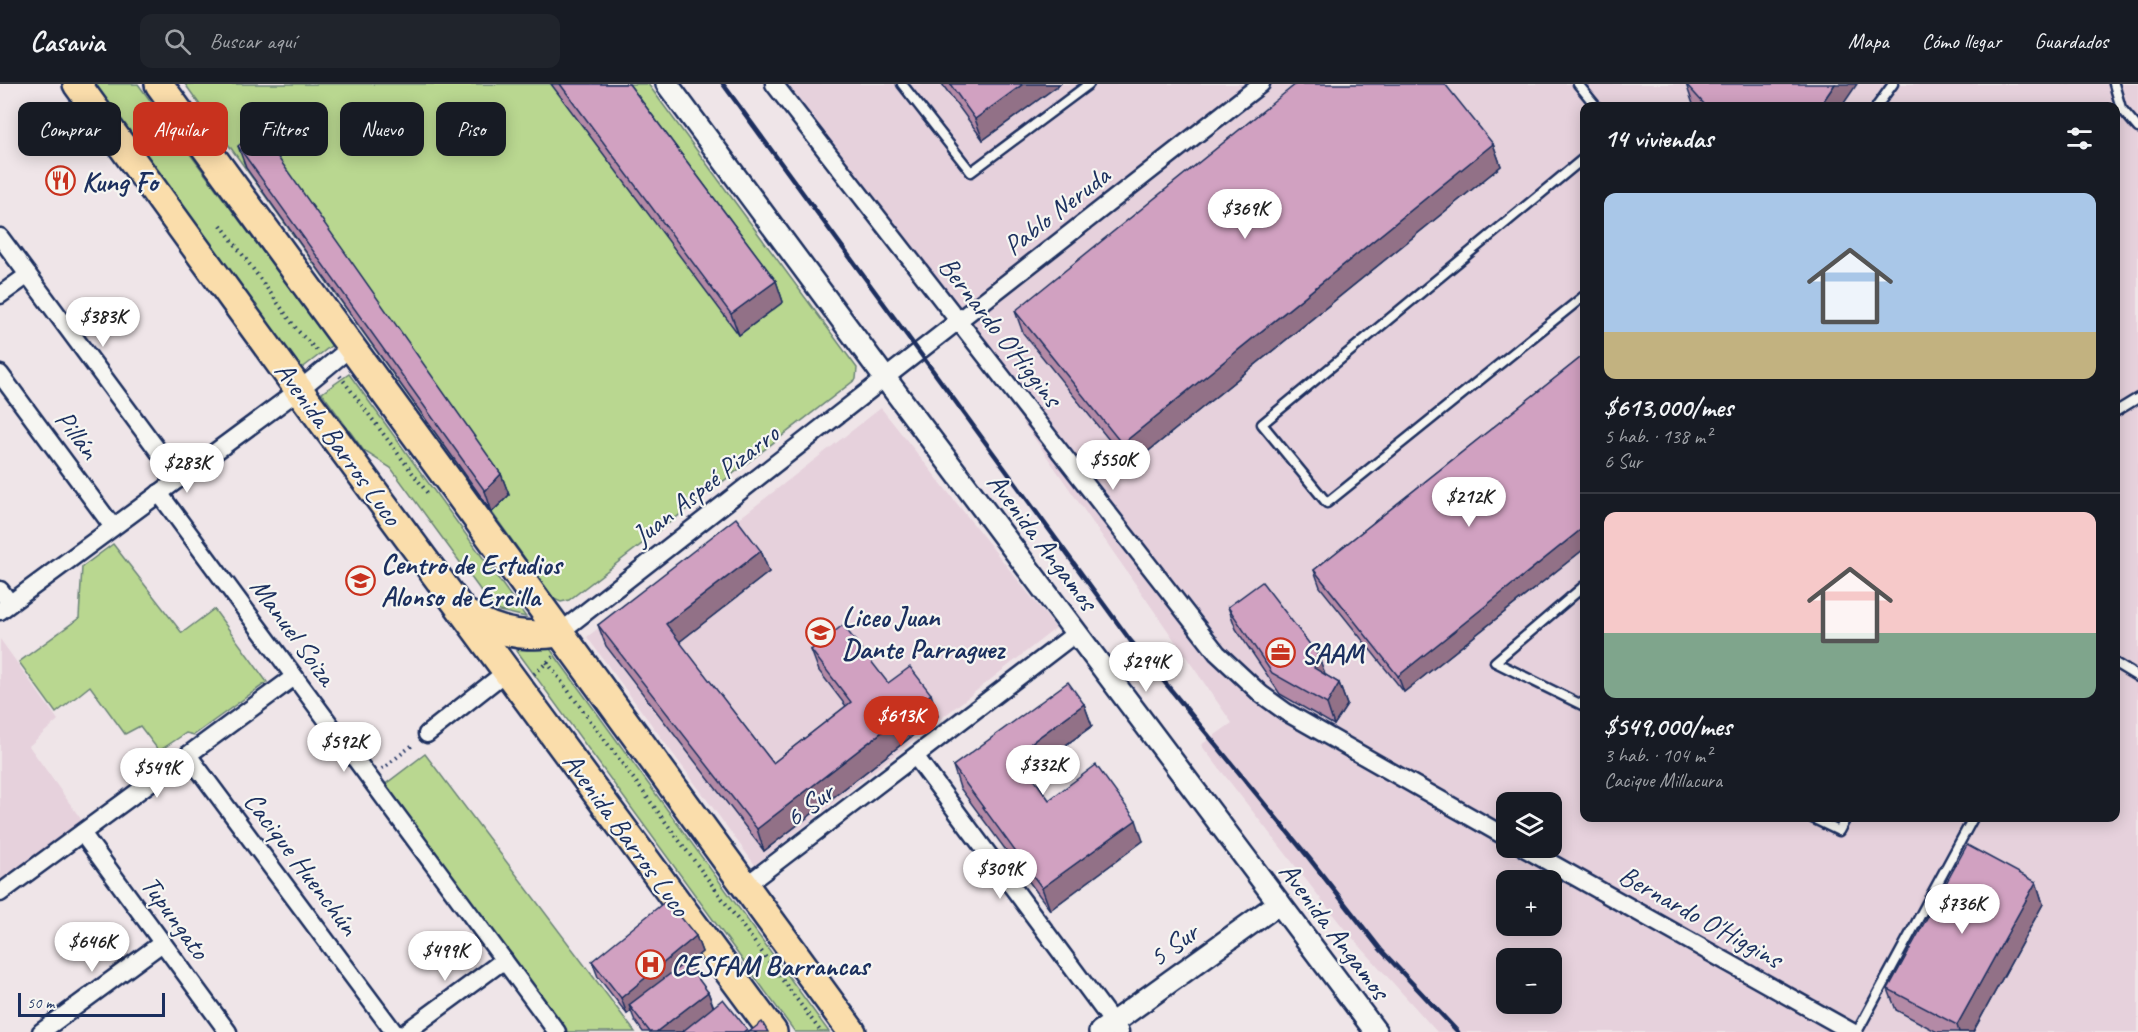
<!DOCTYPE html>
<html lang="es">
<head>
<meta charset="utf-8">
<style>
	:root { --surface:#171b24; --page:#20242c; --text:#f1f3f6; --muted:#9ea1a6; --line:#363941; --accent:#c8321e }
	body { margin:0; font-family:Caveat,sans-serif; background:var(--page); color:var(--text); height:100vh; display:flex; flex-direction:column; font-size:22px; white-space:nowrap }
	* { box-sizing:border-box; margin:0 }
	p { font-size:20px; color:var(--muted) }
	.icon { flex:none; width:33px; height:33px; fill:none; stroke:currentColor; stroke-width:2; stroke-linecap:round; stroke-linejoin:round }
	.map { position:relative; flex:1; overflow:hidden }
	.panel { position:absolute; left:1580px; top:18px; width:540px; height:720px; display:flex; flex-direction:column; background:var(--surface); border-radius:12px; box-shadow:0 3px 15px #0003 }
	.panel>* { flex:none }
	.guide { position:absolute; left:18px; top:18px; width:570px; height:54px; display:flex; gap:12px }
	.controls { position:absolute; left:1496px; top:708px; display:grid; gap:12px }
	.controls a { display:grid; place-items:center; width:66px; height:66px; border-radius:12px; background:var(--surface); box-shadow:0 3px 15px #0003; font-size:30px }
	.scale { position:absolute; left:18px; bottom:15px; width:147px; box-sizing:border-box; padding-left:6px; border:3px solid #1b2f5e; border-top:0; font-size:16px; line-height:21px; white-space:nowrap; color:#1b2f5e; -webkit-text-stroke:4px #f6f6f2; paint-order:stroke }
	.price { position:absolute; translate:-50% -51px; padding:0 14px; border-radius:21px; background:#fff; color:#222; font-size:20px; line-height:39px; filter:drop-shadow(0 2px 3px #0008) }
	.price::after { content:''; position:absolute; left:50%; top:36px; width:18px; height:14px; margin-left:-9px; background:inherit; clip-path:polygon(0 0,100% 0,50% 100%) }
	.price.on { background:var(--accent); color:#fff }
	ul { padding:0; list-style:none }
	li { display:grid; align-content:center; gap:12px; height:318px; padding:0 24px }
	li+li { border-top:2px solid var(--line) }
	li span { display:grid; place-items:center; height:186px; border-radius:12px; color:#555 }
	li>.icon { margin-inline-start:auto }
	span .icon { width:108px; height:108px; fill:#fffc; stroke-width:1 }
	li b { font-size:26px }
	h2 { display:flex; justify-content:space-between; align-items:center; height:72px; padding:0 24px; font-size:26px }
	.chip { padding:0 21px; border-radius:12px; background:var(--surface); box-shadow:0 3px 15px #0003; font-size:21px; line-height:54px }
	.chip.on { background:var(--accent); color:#fff }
	header { display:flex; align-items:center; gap:36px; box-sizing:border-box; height:84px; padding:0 30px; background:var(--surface); border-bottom:2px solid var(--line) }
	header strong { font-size:28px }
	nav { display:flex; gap:33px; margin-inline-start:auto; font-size:21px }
	.search { width:420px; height:54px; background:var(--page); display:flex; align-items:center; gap:15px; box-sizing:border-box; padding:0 21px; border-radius:12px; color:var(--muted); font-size:22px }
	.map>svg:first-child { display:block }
	.built { fill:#e6d1dc; fill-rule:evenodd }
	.green { fill:#b9d790; stroke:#6a8377; stroke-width:1.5 }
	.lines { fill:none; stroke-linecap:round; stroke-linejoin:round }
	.service-casing { stroke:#1b2f5e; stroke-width:13 }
	.minor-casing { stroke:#1b2f5e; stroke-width:21 }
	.tertiary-casing { stroke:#1b2f5e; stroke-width:26 }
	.primary-casing { stroke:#1b2f5e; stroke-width:32 }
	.path { stroke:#1b2f5e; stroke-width:4; stroke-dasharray:1.5 4.5; stroke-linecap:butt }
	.service { stroke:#f6f6f2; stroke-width:8 }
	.minor { stroke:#f6f6f2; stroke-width:16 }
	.tertiary { stroke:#f6f6f2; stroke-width:21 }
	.primary { stroke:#faddab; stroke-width:27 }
	.rail { stroke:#1b2f5e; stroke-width:4.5 }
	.wall { fill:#b48aa6; stroke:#1b2f5e; stroke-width:1.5 }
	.shaded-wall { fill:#927187; stroke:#1b2f5e; stroke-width:1.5 }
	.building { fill:#d1a1c1; stroke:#1b2f5e; stroke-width:1.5 }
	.labels { text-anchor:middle; stroke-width:4.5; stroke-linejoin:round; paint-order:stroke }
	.poi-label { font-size:28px; font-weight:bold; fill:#1b2f5e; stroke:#f6f6f2; text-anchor:start }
	.street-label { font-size:28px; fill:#1b2f5e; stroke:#f6f6f2 }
</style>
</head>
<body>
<header>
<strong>Casavia</strong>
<div class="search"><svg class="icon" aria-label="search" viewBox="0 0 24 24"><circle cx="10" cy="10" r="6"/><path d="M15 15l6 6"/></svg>Buscar aquí</div>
<nav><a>Mapa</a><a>Cómo llegar</a><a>Guardados</a></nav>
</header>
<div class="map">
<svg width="2138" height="948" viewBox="0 0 2138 948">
	<rect width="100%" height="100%" fill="#efe5e8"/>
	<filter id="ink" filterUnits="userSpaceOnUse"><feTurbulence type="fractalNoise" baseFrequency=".0167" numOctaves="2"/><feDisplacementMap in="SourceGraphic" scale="12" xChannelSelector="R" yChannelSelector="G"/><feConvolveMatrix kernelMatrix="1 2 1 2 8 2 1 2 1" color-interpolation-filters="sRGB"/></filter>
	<g filter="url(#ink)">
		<g class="built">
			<path d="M788 0H2138V948H1437L1342 842 1201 661 1232 639ZM1584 22H2115V734H1584ZM1506 718H1551V764H1506ZM1506 796H1551V842H1506ZM1506 874H1551V920H1506Z"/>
			<polygon points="881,324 1056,544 755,781 587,553"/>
			<polygon points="0,555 58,636 29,662 83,738 0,800"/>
		</g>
		<g class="green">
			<polygon points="93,0 138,0 332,261 301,285"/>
			<polygon points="185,0 648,0 857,284 856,295 569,516 561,518 554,515"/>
			<polygon points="349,290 526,533 495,526 391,384 364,367 322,309"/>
			<polygon points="113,460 182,549 214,525 267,598 194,651 186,649 159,667 140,642 125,650 90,602 56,629 19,578 79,534 82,483"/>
			<polygon points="540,551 829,948 795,948 517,567"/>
			<polygon points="425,670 635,948 567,948 383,702"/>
		</g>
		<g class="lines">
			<defs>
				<g id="service">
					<polyline points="902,0 971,88 1089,0"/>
					<polyline points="1578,0 1596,22"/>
					<polyline points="2114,0 2121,24 2138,44"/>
					<polyline points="1877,22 1893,0"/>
					<polyline points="1584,74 1262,340 1327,419 1584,212"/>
					<polyline points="2115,328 2138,314"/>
					<polyline points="1584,502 1495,578 1584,622"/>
					<polyline points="2115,579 2138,593"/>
					<polyline points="1812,734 1839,747 1846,734"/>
					<polyline points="1857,948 1973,734"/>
				</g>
				<g id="minor">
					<polyline points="774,0 1217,569 1261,610 1286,628 1506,753"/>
					<polyline points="0,153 179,395"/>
					<polyline points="0,211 28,191"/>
					<polyline points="0,290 113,443"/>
					<polyline points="159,409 557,948"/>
					<polyline points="0,506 10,519"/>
					<polyline points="0,527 299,306 350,264"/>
					<polyline points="559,549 1261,0"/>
					<polyline points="427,650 507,587"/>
					<polyline points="188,671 394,948"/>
					<polyline points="916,673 1120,948"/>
					<polyline points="82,749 228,948"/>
					<polyline points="1524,764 1852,948"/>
					<polyline points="745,802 1076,549"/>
					<polyline points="0,809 294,593"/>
					<polyline points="41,948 162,859"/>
					<polyline points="406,948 504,876"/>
				</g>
				<g id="tertiary">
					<polyline points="667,0 885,294 1376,948"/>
					<polyline points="1100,948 1279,819"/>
				</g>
				<g id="primary">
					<polyline points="77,0 299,306 773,948"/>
					<polyline points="159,0 852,948"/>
					<path d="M467 530C495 549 526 554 559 549"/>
				</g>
			</defs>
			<use href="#service" class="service-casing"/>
			<use href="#minor" class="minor-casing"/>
			<use href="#tertiary" class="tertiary-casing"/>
			<use href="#primary" class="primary-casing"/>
			<g class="path">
				<polyline points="221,141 298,247 319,269"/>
				<polyline points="340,292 429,411"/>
				<polyline points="547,578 821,948"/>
				<polyline points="534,590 553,573"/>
				<polyline points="382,685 414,660"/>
			</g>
			<use href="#service" class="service"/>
			<use href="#minor" class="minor"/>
			<use href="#tertiary" class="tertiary"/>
			<use href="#primary" class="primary"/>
			<polyline class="rail" points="723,0 1130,556 1309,774 1381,866 1458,948"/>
		</g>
		<g class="wall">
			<polygon points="551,0 629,0 776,197 783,218 739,251"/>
			<polygon points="942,0 1060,0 983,56"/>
			<polygon points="1686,0 1842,22 1695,22 1693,20"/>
			<polygon points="1493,60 1501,82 1130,382 1023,249 1015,227"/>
			<polygon points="238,62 501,390 509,411 492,428 246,84"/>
			<polygon points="1584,271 1584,465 1404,608 1320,503 1314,486"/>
			<polygon points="761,467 769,488 679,558 773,679 846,622 819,587 811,566 888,599 938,632 764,767 606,562 598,541"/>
			<polygon points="1228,523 1318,571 1325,591 1339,599 1347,621 1334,641 1280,610 1236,545"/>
			<polygon points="1084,620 1092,642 1029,688 1049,716 1143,757 1050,826 960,704 953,682"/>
			<polygon points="2036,798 2043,820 1973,948 1937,948 1896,926 1888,905"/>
			<polygon points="696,852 702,868 687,880 708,908 714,923 747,945 748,948 643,948 635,937 631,927 627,930 598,893 592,877"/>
		</g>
		<g class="shaded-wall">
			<polygon points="1023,0 1060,0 983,56 975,35"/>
			<polygon points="1835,0 1857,0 1842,22 1820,22"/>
			<polygon points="1493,60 1501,82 1130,382 1122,360"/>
			<polygon points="776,197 783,218 739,251 731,230"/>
			<polygon points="501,390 509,411 492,428 485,407"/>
			<polygon points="1584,443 1584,465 1404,608 1398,592"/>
			<polygon points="761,467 769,488 674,562 666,540"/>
			<polygon points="1318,571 1326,592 1314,584"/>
			<polygon points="1339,599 1347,621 1334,641 1327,620"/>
			<polygon points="931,610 938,632 764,767 757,745"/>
			<polygon points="1084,620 1092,642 1024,691 1016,670"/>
			<polygon points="1136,736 1143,757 1050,826 1042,804"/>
			<polygon points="2036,798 2043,820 1973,948 1959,948 1957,941"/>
			<polygon points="696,852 702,868 633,926 629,921 631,927 627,930 621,914"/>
			<polygon points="708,908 714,925 683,948 656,948"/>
		</g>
		<g class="building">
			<polygon points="560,0 629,0 776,197 731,230"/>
			<polygon points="950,0 1023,0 975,35"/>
			<polygon points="1296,0 1445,0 1493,60 1122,360 1015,227"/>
			<polygon points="1686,0 1835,0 1820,22 1706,22"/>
			<polygon points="258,45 501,390 485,407 238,62"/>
			<polygon points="1584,271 1584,443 1398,592 1314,486"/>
			<polygon points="736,434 761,467 666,540 773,679 851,618 811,566 843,541 888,599 910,583 931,610 757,745 598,541"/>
			<polygon points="1262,498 1318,571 1314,584 1339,599 1327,620 1272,589 1228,523"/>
			<polygon points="1068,598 1084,620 1016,670 1049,716 1096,681 1136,736 1042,804 953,682"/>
			<polygon points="1967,761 2036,798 1957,941 1888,905"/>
			<polygon points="667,816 696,852 621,914 592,877"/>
			<polygon points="686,878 708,908 656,948 650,948 629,921"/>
			<polygon points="723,915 747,945 743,948 682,948"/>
			<polygon points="762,938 768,948 749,948"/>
		</g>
	</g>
	<defs>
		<symbol id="restaurant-ring" viewBox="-11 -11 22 22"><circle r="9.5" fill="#f6f6f2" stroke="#c8321e" stroke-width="1.5"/><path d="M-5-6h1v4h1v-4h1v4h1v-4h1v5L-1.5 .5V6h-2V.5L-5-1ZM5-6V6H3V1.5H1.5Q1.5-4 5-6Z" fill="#c8321e"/></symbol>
		<symbol id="school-ring" viewBox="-11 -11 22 22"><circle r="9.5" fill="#f6f6f2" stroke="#c8321e" stroke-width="1.5"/><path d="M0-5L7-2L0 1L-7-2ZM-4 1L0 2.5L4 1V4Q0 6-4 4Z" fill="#c8321e"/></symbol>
		<symbol id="office-ring" viewBox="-11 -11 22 22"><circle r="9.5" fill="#f6f6f2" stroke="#c8321e" stroke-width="1.5"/><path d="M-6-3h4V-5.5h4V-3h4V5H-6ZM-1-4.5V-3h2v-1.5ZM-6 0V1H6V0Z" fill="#c8321e"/></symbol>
		<symbol id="hospital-ring" viewBox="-11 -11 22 22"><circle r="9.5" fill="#f6f6f2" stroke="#c8321e" stroke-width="1.5"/><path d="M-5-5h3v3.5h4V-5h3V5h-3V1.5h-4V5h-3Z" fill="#c8321e"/></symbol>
	</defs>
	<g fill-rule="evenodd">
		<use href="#restaurant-ring" x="44" y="80" width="33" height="33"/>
		<use href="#school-ring" x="344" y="480" width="33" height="33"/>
		<use href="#school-ring" x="804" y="532" width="33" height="33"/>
		<use href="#office-ring" x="1264" y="552" width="33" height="33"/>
		<use href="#hospital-ring" x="634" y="864" width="33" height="33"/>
	</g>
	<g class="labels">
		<g class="poi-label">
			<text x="82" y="107">Kung Fo</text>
			<text x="381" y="490">Centro de Estudios<tspan x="381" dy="32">Alonso de Ercilla</tspan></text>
			<text x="842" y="542">Liceo Juan<tspan x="842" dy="32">Dante Parraguez</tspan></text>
			<text x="1301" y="579">SAAM</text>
			<text x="671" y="891">CESFAM Barrancas</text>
		</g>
		<g class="street-label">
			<text transform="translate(1056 126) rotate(-38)" y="10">Pablo Neruda</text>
			<text transform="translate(1001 247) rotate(52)" y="10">Bernardo O'Higgins</text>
			<text transform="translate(78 350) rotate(53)" y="10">Pillán</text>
			<text transform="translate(339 359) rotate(54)" y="10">Avenida Barros Luco</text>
			<text transform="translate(705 400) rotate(-38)" y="10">Juan Aspeé Pizarro</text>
			<text transform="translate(1043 457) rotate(53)" y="10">Avenida Angamos</text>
			<text transform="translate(294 547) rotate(54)" y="10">Manuel Soiza</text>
			<text transform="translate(809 720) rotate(-37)" y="10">6 Sur</text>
			<text transform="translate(627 750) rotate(54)" y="10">Avenida Barros Luco</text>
			<text transform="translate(302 779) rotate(53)" y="10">Cacique Huenchún</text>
			<text transform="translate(1701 832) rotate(29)" y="10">Bernardo O'Higgins</text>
			<text transform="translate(176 833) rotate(54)" y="10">Tupungato</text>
			<text transform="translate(1335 846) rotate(53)" y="10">Avenida Angamos</text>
			<text transform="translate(1173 860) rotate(-36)" y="10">5 Sur</text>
		</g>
	</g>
</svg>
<div class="controls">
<a><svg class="icon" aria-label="layers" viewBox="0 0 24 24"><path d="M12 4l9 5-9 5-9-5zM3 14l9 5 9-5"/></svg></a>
<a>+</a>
<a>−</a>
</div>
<div class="scale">50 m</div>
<b class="price" style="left:1245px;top:156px">$369K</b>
<b class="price" style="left:103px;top:264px">$383K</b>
<b class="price" style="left:1113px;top:407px">$550K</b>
<b class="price" style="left:187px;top:410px">$283K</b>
<b class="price" style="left:1469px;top:444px">$212K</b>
<b class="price" style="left:1146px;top:609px">$294K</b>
<b class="price on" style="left:901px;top:663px">$613K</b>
<b class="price" style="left:344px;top:689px">$592K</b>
<b class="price" style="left:1043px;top:712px">$332K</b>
<b class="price" style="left:157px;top:715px">$549K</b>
<b class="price" style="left:1000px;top:816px">$309K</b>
<b class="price" style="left:1962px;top:851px">$736K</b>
<b class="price" style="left:92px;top:889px">$646K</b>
<b class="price" style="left:445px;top:898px">$499K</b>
<div class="guide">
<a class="chip">Comprar</a>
<a class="chip on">Alquilar</a>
<a class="chip">Filtros</a>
<a class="chip">Nuevo</a>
<a class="chip">Piso</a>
</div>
<section class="panel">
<h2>14 viviendas<svg class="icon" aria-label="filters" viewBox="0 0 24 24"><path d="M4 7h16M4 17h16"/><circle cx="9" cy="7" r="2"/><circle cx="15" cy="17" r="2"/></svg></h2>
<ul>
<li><span style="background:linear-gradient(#a9c7e8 75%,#c2b280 0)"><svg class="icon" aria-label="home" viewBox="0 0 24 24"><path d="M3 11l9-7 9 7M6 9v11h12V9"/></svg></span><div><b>$613,000/mes</b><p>5 hab. · 138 m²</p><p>6 Sur</p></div></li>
<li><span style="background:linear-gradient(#f6c9c9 65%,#7fa58c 0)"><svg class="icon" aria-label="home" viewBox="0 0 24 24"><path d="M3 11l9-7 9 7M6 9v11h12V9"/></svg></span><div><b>$549,000/mes</b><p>3 hab. · 104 m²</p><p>Cacique Millacura</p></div></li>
</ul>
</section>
</div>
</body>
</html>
